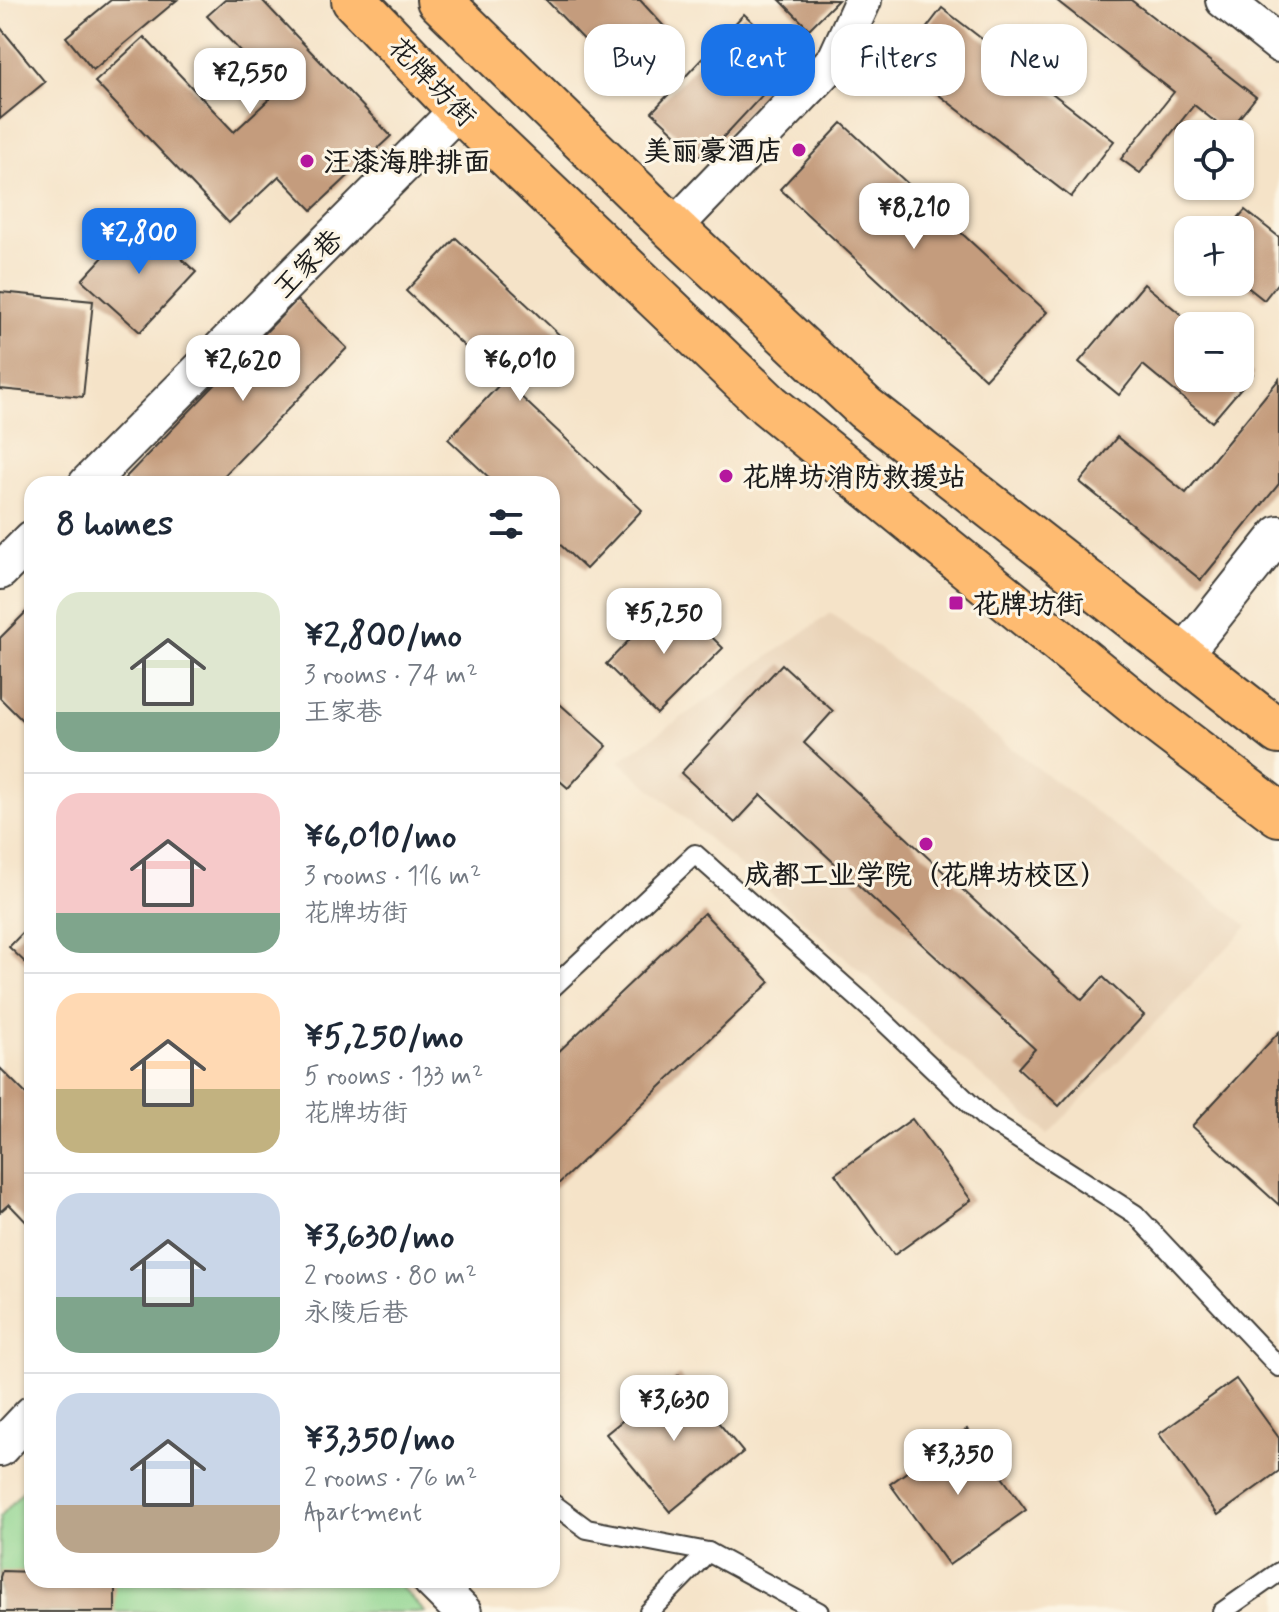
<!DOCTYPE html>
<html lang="en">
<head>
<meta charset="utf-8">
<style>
	:root { --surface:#fff; --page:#f6f6f7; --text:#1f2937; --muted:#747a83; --line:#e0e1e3; --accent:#1a73e8 }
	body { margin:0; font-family:Mynerve,"LXGW WenKai TC",sans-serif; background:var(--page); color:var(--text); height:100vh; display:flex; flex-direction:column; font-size:30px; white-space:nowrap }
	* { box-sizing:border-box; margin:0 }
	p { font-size:26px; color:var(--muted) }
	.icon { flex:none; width:44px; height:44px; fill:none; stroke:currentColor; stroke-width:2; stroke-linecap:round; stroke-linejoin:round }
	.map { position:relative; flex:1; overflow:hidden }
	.side { position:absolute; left:24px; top:476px; width:536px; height:1112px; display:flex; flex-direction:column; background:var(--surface); border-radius:24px; box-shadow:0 2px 6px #0004 }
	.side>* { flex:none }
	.hud { position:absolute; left:584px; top:24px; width:574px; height:72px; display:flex; gap:16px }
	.controls { position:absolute; left:1174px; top:120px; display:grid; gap:16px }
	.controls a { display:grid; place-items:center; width:80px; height:80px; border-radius:16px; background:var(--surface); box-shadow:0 2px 6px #0004; font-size:40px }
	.price { position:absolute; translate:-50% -68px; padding:0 18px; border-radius:16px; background:#fff; color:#222; font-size:26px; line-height:52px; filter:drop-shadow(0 2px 4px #0008) }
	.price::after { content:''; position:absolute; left:50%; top:48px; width:24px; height:18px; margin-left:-12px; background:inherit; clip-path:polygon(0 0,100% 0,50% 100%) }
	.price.current { background:var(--accent); color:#fff }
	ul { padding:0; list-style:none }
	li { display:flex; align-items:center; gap:24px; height:200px; padding:0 32px }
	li+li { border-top:2px solid var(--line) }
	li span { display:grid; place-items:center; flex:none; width:224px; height:160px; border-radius:24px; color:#555 }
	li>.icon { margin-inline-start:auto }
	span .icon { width:96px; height:96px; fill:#fffc; stroke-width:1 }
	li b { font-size:34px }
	h2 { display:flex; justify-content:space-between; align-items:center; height:96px; padding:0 32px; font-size:34px }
	.pill { padding:0 28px; border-radius:24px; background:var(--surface); box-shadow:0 2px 6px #0004; font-size:28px; line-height:72px }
	.pill.current { background:var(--accent); color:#fff }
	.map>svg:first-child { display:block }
	.built { fill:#e9d3b8 }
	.green { fill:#8dd48f; stroke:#547856; stroke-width:2 }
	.building { fill:#c49c7d }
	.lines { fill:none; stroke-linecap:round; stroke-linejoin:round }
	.service-casing { stroke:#3d3a36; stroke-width:22 }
	.minor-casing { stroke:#3d3a36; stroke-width:40 }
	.primary-casing { stroke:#3d3a36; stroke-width:48 }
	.service { stroke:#fff; stroke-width:18 }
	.minor { stroke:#fff; stroke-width:36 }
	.primary { stroke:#febb71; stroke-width:44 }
	.poi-dot { fill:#b5179e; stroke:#fcf5e5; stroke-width:3 }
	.labels { text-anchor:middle; stroke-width:6; stroke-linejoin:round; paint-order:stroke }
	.street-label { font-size:28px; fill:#1c1c1c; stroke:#fcf5e5 }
	.poi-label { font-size:28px; font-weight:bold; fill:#1c1c1c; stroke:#fcf5e5; text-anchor:start }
</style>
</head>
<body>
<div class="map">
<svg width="1279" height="1612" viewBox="0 0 1279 1612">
	<rect width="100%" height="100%" fill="#fcf5e5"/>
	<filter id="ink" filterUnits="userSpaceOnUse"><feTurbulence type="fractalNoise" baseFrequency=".0125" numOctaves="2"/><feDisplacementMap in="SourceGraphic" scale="16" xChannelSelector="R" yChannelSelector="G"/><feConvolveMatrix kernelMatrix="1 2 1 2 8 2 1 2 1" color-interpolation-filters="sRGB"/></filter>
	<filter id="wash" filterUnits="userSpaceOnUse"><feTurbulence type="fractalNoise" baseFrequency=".006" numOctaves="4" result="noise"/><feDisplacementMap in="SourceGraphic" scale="32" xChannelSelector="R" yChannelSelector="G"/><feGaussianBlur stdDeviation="1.8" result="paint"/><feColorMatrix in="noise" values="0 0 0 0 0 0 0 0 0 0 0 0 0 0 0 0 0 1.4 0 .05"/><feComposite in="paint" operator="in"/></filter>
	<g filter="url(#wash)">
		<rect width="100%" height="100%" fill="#f5e3c8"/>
		<polygon class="built" points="831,613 1248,926 1048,1134 619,761"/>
		<polygon class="green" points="32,1481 32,1580 394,1580 425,1612 0,1612 0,1517"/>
		<g id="blocks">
			<g class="building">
				<polygon points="111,0 177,0 93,70 66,37"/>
				<polygon points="225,0 262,0 391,136 312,210 279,176 229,223 95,82 144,37 234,132 278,91 207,16"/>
				<polygon points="546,0 640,0 671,34 622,79"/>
				<polygon points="780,0 838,0 809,29"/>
				<polygon points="1056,0 1131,0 1256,97 1228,132 1194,105 1140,173 1121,159 1174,92"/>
				<polygon points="942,8 1114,141 1071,197 899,64"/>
				<polygon points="744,14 794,61 703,159 652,112"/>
				<polygon points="0,27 45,82 0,119"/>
				<polygon points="842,123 1047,312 985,379 780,189"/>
				<polygon points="1245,210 1279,237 1279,281 1264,300 1240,281 1240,230 1228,230"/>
				<polygon points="138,219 196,272 140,332 82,280"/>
				<polygon points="456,238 566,341 517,393 642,510 586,569 552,537 552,484 496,484 448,439 502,382 406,291"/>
				<polygon points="1144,284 1195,326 1188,326 1188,378 1240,378 1240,364 1253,374 1212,422 1143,365 1119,395 1079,362"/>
				<polygon points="0,292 93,301 83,397 0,389"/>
				<polygon points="297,300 347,348 216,484 129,484 124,479"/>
				<polygon points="1279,379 1279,484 1201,580 1080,482 1117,437 1186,493"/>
				<polygon points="671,597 723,648 657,714 606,664"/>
				<polygon points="32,606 32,730 0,698 0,638"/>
				<polygon points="782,664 833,711 804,743 1082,1000 1103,977 1144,1015 1059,1106 1018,1068 1035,1049 761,795 735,823 681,773"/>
				<polygon points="552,697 607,746 568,788 552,774"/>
				<polygon points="704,913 770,982 552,1190 552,1058"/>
				<polygon points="32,923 32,969 9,947"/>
				<polygon points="1279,1032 1279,1205 1192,1126"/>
				<polygon points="0,1068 32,1100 32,1228 9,1204 0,1212"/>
				<polygon points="912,1119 971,1200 894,1255 835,1174"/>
				<polygon points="679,1375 743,1452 670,1512 606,1434"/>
				<polygon points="1236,1379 1279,1438 1279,1471 1218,1515 1159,1434"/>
				<polygon points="967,1429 1026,1510 949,1565 890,1484"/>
				<polygon points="2,1571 32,1572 32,1580 115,1580 115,1612 0,1612 0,1577"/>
			</g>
		</g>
	</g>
	<g filter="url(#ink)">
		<use href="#blocks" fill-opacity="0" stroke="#3d3a36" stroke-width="2"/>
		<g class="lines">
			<defs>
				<g id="service">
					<polyline points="552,988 695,854 876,1014 985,1118 1135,1214 1279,1367"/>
					<polyline points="552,1503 587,1529 708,1552 819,1612"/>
					<polyline points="649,1612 708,1552"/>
					<polyline points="1222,1612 1279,1572"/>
				</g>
				<g id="minor">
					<polyline points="1224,0 1279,44"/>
					<polyline points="673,228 836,59 863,0"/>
					<polyline points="87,484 459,109"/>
					<polyline points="0,571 32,539"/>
					<polyline points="1182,656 1279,534"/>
					<polyline points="0,1448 32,1414"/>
					<polyline points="431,1580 463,1612"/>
				</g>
				<g id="primary">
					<polyline points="354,0 459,109 769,405 1158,722 1279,814"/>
					<polyline points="439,0 673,228 865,408 1279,732"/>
				</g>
			</defs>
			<use href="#service" class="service-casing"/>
			<use href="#minor" class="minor-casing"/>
			<use href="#primary" class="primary-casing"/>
			<use href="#service" class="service"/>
			<use href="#minor" class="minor"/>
			<use href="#primary" class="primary"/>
		</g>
	</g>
	<g class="poi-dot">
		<circle cx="799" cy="150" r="8"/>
		<circle cx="307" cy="161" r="8"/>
		<circle cx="726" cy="476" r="8"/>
		<rect x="948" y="595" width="16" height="16" rx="4"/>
		<circle cx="926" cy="844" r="8"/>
	</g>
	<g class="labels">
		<g class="street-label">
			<text transform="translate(433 81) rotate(46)" y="10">花牌坊街</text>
			<text transform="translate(307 263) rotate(-45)" y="10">王家巷</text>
		</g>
		<g class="poi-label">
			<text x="783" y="160" text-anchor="end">美丽豪酒店</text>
			<text x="323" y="171">汪漆海胖排面</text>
			<text x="742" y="486">花牌坊消防救援站</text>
			<text x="972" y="613">花牌坊街</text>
			<text x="926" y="884" text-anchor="middle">成都工业学院（花牌坊校区）</text>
		</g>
	</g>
</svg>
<div class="controls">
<a><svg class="icon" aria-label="locate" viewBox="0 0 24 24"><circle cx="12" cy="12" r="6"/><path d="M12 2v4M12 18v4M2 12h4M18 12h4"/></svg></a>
<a>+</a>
<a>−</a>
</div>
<b class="price" style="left:250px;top:116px">¥2,550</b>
<b class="price" style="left:914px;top:251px">¥8,210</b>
<b class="price current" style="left:139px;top:276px">¥2,800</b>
<b class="price" style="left:243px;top:403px">¥2,620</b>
<b class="price" style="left:520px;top:403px">¥6,010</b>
<b class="price" style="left:664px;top:656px">¥5,250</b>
<b class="price" style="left:674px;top:1443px">¥3,630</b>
<b class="price" style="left:958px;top:1497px">¥3,350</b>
<div class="hud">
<a class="pill">Buy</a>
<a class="pill current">Rent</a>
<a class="pill">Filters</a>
<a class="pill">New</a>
</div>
<section class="side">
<h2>8 homes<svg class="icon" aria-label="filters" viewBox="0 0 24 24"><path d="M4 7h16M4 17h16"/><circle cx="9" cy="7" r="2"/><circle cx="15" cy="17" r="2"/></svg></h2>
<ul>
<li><span style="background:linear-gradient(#dfe7d0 75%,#7fa58c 0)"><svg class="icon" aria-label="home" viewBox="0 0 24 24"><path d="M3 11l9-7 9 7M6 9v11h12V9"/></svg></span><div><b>¥2,800/mo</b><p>3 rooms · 74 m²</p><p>王家巷</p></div></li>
<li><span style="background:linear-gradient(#f6c9c9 75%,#7fa58c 0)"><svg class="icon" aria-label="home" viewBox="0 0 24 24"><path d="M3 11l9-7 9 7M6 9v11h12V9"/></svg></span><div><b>¥6,010/mo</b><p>3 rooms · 116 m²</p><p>花牌坊街</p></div></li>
<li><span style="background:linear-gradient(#ffd9b3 60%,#c2b280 0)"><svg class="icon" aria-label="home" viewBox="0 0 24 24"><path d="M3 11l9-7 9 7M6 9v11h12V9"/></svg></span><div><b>¥5,250/mo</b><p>5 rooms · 133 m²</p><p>花牌坊街</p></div></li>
<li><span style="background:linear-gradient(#c9d6e8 65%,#7fa58c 0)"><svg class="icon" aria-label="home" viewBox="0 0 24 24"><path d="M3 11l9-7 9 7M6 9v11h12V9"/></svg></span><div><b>¥3,630/mo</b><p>2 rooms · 80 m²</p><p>永陵后巷</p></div></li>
<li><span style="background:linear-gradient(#c9d6e8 70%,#b9a48a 0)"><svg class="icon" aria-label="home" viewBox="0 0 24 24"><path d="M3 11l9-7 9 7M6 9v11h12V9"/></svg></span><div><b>¥3,350/mo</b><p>2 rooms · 76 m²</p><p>Apartment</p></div></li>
</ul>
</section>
</div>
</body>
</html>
